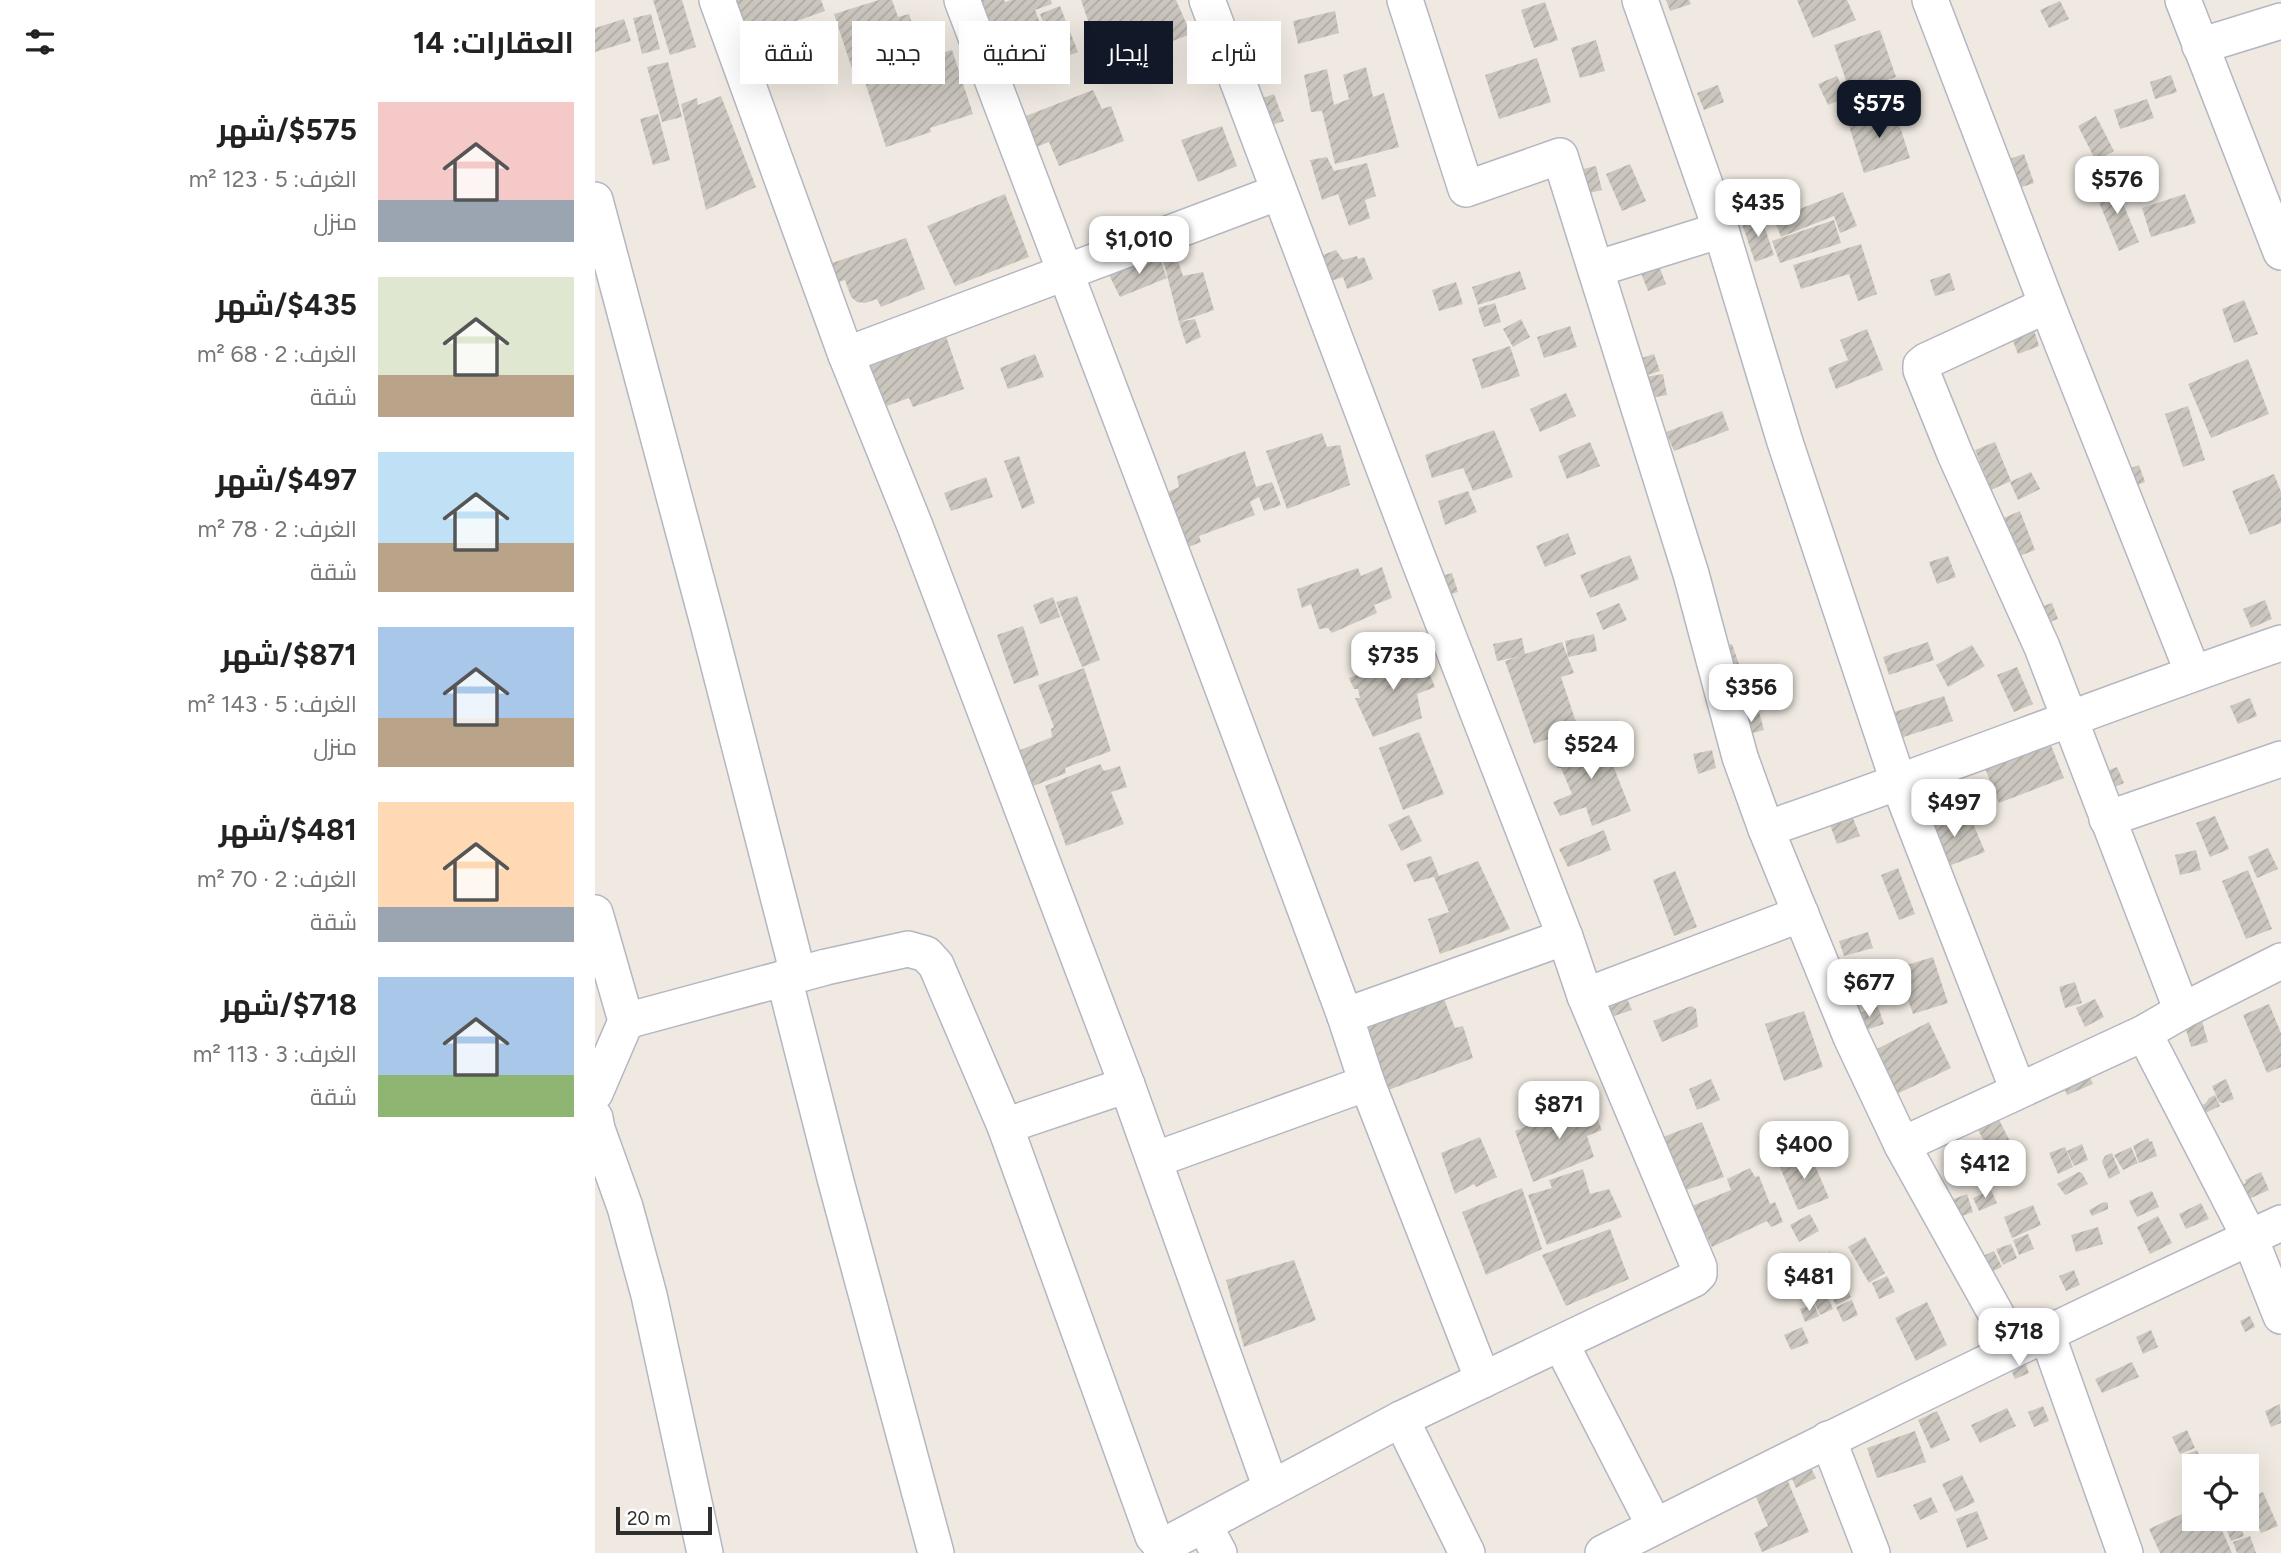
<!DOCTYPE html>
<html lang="ar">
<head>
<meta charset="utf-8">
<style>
	:root { --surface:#fff; --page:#f2f2f2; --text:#222; --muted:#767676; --accent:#111827 }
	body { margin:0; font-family:Figtree,Cairo,sans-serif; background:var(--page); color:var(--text); direction:rtl; height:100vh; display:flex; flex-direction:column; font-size:26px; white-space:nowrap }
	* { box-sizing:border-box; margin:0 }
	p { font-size:23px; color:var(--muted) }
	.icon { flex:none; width:38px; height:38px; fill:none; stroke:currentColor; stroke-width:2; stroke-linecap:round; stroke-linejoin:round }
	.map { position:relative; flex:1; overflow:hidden; direction:ltr }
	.drawer { display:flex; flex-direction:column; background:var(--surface); width:595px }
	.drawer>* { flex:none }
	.guide { position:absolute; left:21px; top:21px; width:665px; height:63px; direction:rtl; display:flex; gap:14px }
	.buttons { position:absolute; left:1587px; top:1454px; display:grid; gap:14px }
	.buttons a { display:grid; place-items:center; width:77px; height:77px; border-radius:0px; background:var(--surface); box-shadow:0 7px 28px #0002; font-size:35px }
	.scale { position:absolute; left:21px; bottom:18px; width:96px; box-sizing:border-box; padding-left:7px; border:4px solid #2e2e2e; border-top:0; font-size:19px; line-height:24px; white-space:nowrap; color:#2e2e2e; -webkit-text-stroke:5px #fff; paint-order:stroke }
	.price { position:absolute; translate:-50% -60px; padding:0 16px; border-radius:14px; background:#fff; color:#222; font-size:23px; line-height:46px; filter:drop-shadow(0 2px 4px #0008) }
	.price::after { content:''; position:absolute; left:50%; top:42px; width:21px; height:16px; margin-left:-10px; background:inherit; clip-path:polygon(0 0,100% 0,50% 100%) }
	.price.active { background:var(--accent); color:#fff }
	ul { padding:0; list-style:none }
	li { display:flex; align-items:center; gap:21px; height:175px; padding:0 21px }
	li span { display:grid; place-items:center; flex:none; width:196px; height:140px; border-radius:0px; color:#555 }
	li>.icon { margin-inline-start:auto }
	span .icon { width:84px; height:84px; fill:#fffc; stroke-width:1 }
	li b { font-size:30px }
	h2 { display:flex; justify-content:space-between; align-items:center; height:84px; padding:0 21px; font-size:30px }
	.chip { padding:0 24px; border-radius:0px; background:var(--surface); box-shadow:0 7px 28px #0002; font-size:24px; line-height:63px }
	.chip.active { background:var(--accent); color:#fff }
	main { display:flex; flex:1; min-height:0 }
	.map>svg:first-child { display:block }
	.building { fill:url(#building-hatch) }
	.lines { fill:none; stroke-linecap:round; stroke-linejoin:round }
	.minor-casing { stroke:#b4b7c1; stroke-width:38 }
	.minor { stroke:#fff; stroke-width:35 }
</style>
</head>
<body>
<main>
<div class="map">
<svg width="1686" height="1553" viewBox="0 0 1686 1553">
	<defs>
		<pattern id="building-hatch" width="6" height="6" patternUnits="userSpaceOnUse" patternTransform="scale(1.75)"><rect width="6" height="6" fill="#cbc7bf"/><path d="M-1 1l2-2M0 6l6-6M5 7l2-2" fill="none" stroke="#afaba4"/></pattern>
	</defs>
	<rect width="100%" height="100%" fill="#efe9e1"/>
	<g class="building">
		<polygon points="58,0 87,0 101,47 75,55"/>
		<polygon points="131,0 226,0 230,11 145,41"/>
		<polygon points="284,0 297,0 303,17 314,14 329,59 261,81 239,14"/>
		<polygon points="386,0 409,0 410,2 416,0 456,0 457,4 440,10 445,23 393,43"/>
		<polygon points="486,0 581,0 596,34 511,66 508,65"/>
		<polygon points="1071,0 1094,0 1096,4 1075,11"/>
		<polygon points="1202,0 1252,0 1261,20 1218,38"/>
		<polygon points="1465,1 1474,19 1454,28 1445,10"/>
		<polygon points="950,2 963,40 939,48 926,10"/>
		<polygon points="465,6 483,52 462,60 445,14"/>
		<polygon points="740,11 744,33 703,44 698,21"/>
		<polygon points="56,14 65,49 47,54 38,18"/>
		<polygon points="29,19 36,41 0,52 0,28"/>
		<polygon points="664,23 674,56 654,65 633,32"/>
		<polygon points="1285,30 1301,77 1255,92 1239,45"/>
		<polygon points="1001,40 1010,71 985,78 976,48"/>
		<polygon points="357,50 378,114 335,128 336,132 291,147 270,82 337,60 335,56"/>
		<polygon points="942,58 956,102 904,119 890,75"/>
		<polygon points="73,62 87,117 67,122 52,67"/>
		<polygon points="771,67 778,97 789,93 804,147 740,164 727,111 716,112 709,75 732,69 739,105 754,99 748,75"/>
		<polygon points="1576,75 1582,92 1560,99 1555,82"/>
		<polygon points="1242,76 1252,97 1233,105 1223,84"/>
		<polygon points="1123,85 1129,102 1109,110 1102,93"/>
		<polygon points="498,90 507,109 516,106 529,141 464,166 454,142 434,150 423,119"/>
		<polygon points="679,94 689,121 671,127 662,100"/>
		<polygon points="126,96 161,187 111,210 86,104 102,98 103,105"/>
		<polygon points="1552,99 1559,118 1525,129 1519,110"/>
		<polygon points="1299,108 1315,158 1269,173 1253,123"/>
		<polygon points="63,114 75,160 58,165 45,119"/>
		<polygon points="1501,116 1519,151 1501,161 1483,126"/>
		<polygon points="627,126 642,166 603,182 586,140"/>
		<polygon points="1429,154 1439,183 1418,190 1408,161"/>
		<polygon points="732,157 739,171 772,163 781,196 770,200 775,218 754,226 743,194 727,200 715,160"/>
		<polygon points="1035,164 1051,201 1027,211 1011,174"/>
		<polygon points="1001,166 1007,190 986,195 979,171"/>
		<polygon points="1519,182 1544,242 1524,251 1499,190"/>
		<polygon points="1248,192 1262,226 1245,233 1239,216 1186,237 1179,219"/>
		<polygon points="410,194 434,257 360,286 332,226"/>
		<polygon points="1590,194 1601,223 1556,237 1547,208"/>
		<polygon points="1166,217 1179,255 1160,262 1147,224"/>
		<polygon points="1239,220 1246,243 1185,263 1177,241"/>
		<polygon points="1051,233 1071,284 1053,291 1033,240"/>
		<polygon points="311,238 330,289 286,307 282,299 270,303 262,302 256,297 250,280 243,282 234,264"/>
		<polygon points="1266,244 1282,294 1263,301 1254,274 1206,289 1198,265"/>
		<polygon points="579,249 588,276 608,272 619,310 584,322 566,252"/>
		<polygon points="741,250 748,260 762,256 763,259 769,257 778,279 752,289 748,277 729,283 720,258"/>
		<polygon points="563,254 572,278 525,297 514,275"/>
		<polygon points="925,271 931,289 883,305 877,287"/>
		<polygon points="1355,273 1360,290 1340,296 1335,280"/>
		<polygon points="861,282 868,304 844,311 837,290"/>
		<polygon points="1649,300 1663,334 1639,343 1627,309"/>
		<polygon points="900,303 906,322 889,327 883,308"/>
		<polygon points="600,319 606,337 591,344 584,322"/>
		<polygon points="926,319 935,337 918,347 908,329"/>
		<polygon points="975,326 982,347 949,358 942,337"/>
		<polygon points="1438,327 1444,346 1423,354 1416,336"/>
		<polygon points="1272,329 1288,370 1241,389 1233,368 1253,360 1245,340"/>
		<polygon points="351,336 369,389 318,407 314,398 292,406 272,367"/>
		<polygon points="915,346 925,376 887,389 877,359"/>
		<polygon points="440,354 449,377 413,389 405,368"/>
		<polygon points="1059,354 1065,371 1046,377 1041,360"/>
		<polygon points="1653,359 1674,414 1616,438 1593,384"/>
		<polygon points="1068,374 1072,395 1055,398 1050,377"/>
		<polygon points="971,393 981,416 945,432 935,409"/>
		<polygon points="1593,406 1610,460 1588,467 1570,414"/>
		<polygon points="1127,411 1134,430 1079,451 1071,432"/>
		<polygon points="899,430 918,477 878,491 868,468 837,478 830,455"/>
		<polygon points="727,433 732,447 745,445 755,485 692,509 671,451"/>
		<polygon points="995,442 1005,466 972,479 963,456"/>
		<polygon points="1400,442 1416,481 1396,490 1380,450"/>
		<polygon points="650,451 661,487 677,482 686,505 669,511 664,497 655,502 660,515 604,536 606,542 584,551 562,497 584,487 582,476"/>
		<polygon points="424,456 440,503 427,509 409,461"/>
		<polygon points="1544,465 1550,482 1529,490 1523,473"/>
		<polygon points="1436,472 1445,489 1423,500 1415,482"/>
		<polygon points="1679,474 1686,492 1686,523 1655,535 1637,491"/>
		<polygon points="391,477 398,497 356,511 349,493"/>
		<polygon points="873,491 882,512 850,525 843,501"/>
		<polygon points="1425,511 1440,550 1419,558 1404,520"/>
		<polygon points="973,533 981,554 950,567 941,546"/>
		<polygon points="1035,555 1044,579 995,598 985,575"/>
		<polygon points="1353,556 1361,577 1342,584 1334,562"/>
		<polygon points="787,567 797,598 779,605 782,613 737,633 733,628 724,629 716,604 707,608 702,589 763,568 766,576"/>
		<polygon points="857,573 863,592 844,598 839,578"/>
		<polygon points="482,596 505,660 487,667 461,602"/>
		<polygon points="458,597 465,617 445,624 438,605"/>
		<polygon points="1670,600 1677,619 1656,628 1648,609"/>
		<polygon points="1024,603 1032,620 1008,630 1001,613"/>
		<polygon points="1457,603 1463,619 1443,626 1437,610"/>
		<polygon points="428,626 444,675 419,684 402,635"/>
		<polygon points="999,634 1002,651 973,657 970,641"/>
		<polygon points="927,638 930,654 967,642 979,673 966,677 983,728 939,744 910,661 923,657 902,661 898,644"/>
		<polygon points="1333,642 1339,660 1294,675 1288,657"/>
		<polygon points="1137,644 1148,676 1126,683 1115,652"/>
		<polygon points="1377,645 1390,666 1353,687 1341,665"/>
		<polygon points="824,649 840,687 822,694 827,718 778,737 760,698 765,698 763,689 759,689 754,678"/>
		<polygon points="1422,667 1438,704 1419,712 1402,675"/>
		<polygon points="489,668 516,751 470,768 471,773 431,789 418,753 457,737 456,729 459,727 443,685"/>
		<polygon points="1349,696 1358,721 1293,742 1284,717"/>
		<polygon points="1655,698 1662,716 1643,724 1635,706"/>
		<polygon points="1164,712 1169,730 1147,736 1142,718"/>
		<polygon points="1004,730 1036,811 997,826 991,807 965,816 958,802 977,794 966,768 962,768 961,761 970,756 968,748"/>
		<polygon points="1450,730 1469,778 1404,803 1385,756"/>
		<polygon points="824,732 849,794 808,810 784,748"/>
		<polygon points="1117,750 1121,768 1103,774 1098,754"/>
		<polygon points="505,764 509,771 525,766 532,787 516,792 529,824 471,846 450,786"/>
		<polygon points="1522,767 1529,783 1505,793 1498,776"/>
		<polygon points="1373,786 1380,804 1358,813 1351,795"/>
		<polygon points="1372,809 1390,852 1346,869 1329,827"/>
		<polygon points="1256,813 1265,836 1242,844 1234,822"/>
		<polygon points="814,815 827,841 806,851 793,825"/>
		<polygon points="1620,816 1634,849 1615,857 1601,823"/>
		<polygon points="1009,830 1016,850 973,867 964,849"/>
		<polygon points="1673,848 1683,869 1662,878 1653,857"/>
		<polygon points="1601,850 1606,870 1585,875 1580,855"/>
		<polygon points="836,856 844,876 883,861 915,929 845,954 833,919 854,912 839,877 819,882 811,864"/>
		<polygon points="1303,868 1320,914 1304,920 1286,875"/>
		<polygon points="1653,870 1677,929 1651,939 1627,881"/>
		<polygon points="1080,871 1102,927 1079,936 1058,880"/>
		<polygon points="1273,932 1278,948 1249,956 1244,941"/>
		<polygon points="1338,957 1353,1003 1318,1014 1302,968"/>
		<polygon points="1480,982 1487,1003 1470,1008 1464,987"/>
		<polygon points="845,988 860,1028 868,1026 878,1058 788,1092 760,1026"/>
		<polygon points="1002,996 1031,996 1037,1010 1010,1019"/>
		<polygon points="1500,999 1509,1017 1490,1027 1481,1008"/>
		<polygon points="1674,1004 1686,1033 1686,1067 1672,1073 1648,1015"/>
		<polygon points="1096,1006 1101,1009 1103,1027 1067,1042 1058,1021"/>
		<polygon points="1283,1007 1289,1024 1265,1032 1260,1014"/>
		<polygon points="1209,1011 1228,1067 1189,1081 1170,1024"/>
		<polygon points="1605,1014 1613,1042 1596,1047 1588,1019"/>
		<polygon points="1334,1022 1356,1068 1302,1094 1280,1050"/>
		<polygon points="1491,1068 1498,1084 1472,1095 1465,1078"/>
		<polygon points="1116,1079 1125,1100 1102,1110 1094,1089"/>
		<polygon points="1631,1079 1639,1099 1628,1103 1624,1102 1617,1086"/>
		<polygon points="1620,1095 1625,1106 1600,1118 1596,1111 1611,1103 1614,1098"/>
		<polygon points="994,1100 1007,1130 992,1136 999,1157 938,1182 920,1131"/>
		<polygon points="1399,1110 1422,1155 1384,1175 1374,1156 1392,1147 1378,1120"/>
		<polygon points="1107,1122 1129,1177 1086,1192 1068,1137"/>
		<polygon points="885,1137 902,1177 881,1187 879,1184 860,1194 846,1153"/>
		<polygon points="1553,1138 1555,1142 1557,1141 1562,1156 1544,1163 1538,1146"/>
		<polygon points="1487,1144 1493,1160 1479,1166 1472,1151"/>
		<polygon points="1470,1147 1478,1167 1463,1174 1454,1153"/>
		<polygon points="1536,1147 1543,1163 1528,1170 1519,1155"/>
		<polygon points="1214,1152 1234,1198 1203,1210 1184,1165"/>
		<polygon points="1517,1153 1525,1173 1514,1179 1507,1162 1510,1156"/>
		<polygon points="1155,1168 1160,1177 1164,1176 1175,1204 1180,1202 1188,1222 1176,1227 1172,1221 1117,1247 1097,1206 1136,1190 1132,1179"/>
		<polygon points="988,1169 995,1194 1014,1189 1027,1217 952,1245 933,1195 957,1188 954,1180"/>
		<polygon points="1484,1172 1487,1173 1493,1184 1470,1195 1462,1184"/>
		<polygon points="1666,1172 1674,1190 1640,1205 1634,1190 1651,1183 1650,1180"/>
		<polygon points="927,1188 947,1249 891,1275 867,1212"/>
		<polygon points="1396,1190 1402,1203 1384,1211 1378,1198"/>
		<polygon points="1557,1191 1564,1207 1542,1217 1534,1201"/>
		<polygon points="1372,1194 1378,1212 1354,1221 1348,1203"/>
		<polygon points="1509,1202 1513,1203 1513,1209 1497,1216 1494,1210"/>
		<polygon points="1606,1203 1614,1219 1591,1229 1584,1214"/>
		<polygon points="1438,1205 1446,1225 1417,1238 1409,1217"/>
		<polygon points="1215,1214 1224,1231 1204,1242 1195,1225"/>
		<polygon points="1563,1216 1577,1243 1555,1254 1542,1227"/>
		<polygon points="1503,1227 1508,1244 1481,1252 1476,1235"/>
		<polygon points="1015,1229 1034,1279 971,1306 947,1255"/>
		<polygon points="1433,1234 1439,1249 1424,1255 1418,1240"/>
		<polygon points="1270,1237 1290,1273 1274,1283 1253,1247"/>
		<polygon points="1416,1244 1422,1258 1408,1265 1401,1249"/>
		<polygon points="1399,1251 1407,1267 1385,1277 1377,1261"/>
		<polygon points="1235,1252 1247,1274 1233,1282 1246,1276 1256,1297 1241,1305 1218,1262"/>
		<polygon points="699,1260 721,1320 649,1347 631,1280"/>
		<polygon points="1479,1270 1485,1285 1471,1291 1464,1276"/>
		<polygon points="1292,1276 1300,1292 1284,1299 1277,1283"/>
		<polygon points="1232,1295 1238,1309 1225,1315 1219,1301"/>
		<polygon points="1257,1300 1263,1315 1248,1322 1241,1307"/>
		<polygon points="1332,1302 1352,1345 1321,1361 1300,1318"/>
		<polygon points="1219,1304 1224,1316 1210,1322 1205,1309"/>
		<polygon points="1655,1316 1660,1327 1650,1332 1645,1321"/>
		<polygon points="1207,1327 1214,1343 1196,1350 1189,1335"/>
		<polygon points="1556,1330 1563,1347 1548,1354 1541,1337"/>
		<polygon points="1428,1358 1434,1373 1420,1379 1413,1364"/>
		<polygon points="1537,1362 1544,1377 1507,1393 1500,1379"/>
		<polygon points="1685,1404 1686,1423 1676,1427 1670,1411"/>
		<polygon points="1448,1406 1454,1421 1439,1427 1433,1412"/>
		<polygon points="1412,1408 1421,1426 1385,1443 1376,1425"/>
		<polygon points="1342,1411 1355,1440 1336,1449 1323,1420"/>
		<polygon points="1592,1430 1600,1448 1585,1454 1577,1437"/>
		<polygon points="1320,1431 1331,1462 1282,1478 1272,1448"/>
		<polygon points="1602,1450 1609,1466 1600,1466 1599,1482 1589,1455"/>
		<polygon points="1212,1460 1221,1478 1201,1488 1193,1469"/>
		<polygon points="1367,1475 1380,1502 1360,1512 1347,1484"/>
		<polygon points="1192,1479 1214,1532 1167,1552 1159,1533 1173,1526 1159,1492"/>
		<polygon points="1668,1492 1683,1526 1666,1533 1652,1499"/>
		<polygon points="1336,1497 1343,1512 1325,1520 1318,1505"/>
		<polygon points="1600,1508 1600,1519 1622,1519 1637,1553 1565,1553 1554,1529"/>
		<polygon points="1382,1511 1393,1539 1372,1548 1361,1519"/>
		<polygon points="1641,1519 1643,1519 1649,1536 1636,1541 1628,1520"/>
		<polygon points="1655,1536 1661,1553 1642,1553 1638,1542"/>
	</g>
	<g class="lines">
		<defs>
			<g id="minor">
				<polyline points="122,0 251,355 320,526 532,1085 676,1488"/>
				<polyline points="367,0 603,622 750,1016 772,1083 888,1380"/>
				<polyline points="810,0 871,189 965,156 1096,574 1145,757 1171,829 1256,1037 1307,1145 1420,1348"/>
				<polyline points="1045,0 1126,230 1190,442 1304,784 1423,1090"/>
				<polyline points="1335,0 1452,305 1598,673"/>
				<polyline points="1588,0 1686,252"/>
				<polyline points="1605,46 1686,21"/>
				<polyline points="0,200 114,627 203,974"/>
				<polyline points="1001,269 1126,230"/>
				<polyline points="1452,305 1331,361 1326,365 1326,370 1360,454 1447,647 1587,1011"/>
				<polyline points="251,355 684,192"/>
				<polyline points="1512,819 1686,759"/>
				<path d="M1171 829C1344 770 1513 702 1686 643"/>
				<polyline points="0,913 31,1021 0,1093"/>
				<polyline points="189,978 240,1178 341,1553"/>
				<polyline points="990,996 1206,914"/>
				<polyline points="750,1016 970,937"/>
				<polyline points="31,1021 231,967 313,949 331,954 341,965 410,1126 558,1536 564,1543 576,1542 806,1419 1099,1279 1104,1274 1104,1267 990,996 970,937 821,553 612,0"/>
				<polyline points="1549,1033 1655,1238 1686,1316"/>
				<polyline points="0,1118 2,1129 30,1207 54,1295 110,1553"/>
				<polyline points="410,1126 532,1085"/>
				<polyline points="1307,1145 1549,1033 1587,1011 1686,961"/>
				<polyline points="559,1160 772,1083"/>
				<polyline points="1452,1334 1530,1553"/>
				<polyline points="966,1344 1059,1525"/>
				<polyline points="806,1419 872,1553"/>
				<polyline points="1233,1439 1277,1553"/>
				<polyline points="609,1525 624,1553"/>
				<path d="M1008 1553C1232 1439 1458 1329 1686 1223"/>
			</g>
		</defs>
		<use href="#minor" class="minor-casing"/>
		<use href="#minor" class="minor"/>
	</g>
</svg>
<div class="buttons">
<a><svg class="icon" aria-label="locate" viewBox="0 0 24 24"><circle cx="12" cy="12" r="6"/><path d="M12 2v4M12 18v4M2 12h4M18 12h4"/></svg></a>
</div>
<div class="scale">20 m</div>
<b class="price active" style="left:1284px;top:140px">$575</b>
<b class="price" style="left:1522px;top:216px">$576</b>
<b class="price" style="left:1163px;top:239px">$435</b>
<b class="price" style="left:544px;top:276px">$1,010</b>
<b class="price" style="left:798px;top:692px">$735</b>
<b class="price" style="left:1156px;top:724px">$356</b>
<b class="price" style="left:996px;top:781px">$524</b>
<b class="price" style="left:1359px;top:839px">$497</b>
<b class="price" style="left:1274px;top:1019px">$677</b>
<b class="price" style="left:964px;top:1141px">$871</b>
<b class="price" style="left:1209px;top:1181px">$400</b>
<b class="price" style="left:1390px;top:1200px">$412</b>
<b class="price" style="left:1214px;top:1313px">$481</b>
<b class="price" style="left:1424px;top:1368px">$718</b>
<div class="guide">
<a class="chip">شراء</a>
<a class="chip active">إيجار</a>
<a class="chip">تصفية</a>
<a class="chip">جديد</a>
<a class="chip">شقة</a>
</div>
</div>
<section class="drawer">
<h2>العقارات: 14<svg class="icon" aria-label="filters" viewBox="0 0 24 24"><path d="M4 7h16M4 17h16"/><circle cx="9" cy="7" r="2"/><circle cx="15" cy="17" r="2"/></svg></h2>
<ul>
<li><span style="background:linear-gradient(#f6c9c9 70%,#9aa5b1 0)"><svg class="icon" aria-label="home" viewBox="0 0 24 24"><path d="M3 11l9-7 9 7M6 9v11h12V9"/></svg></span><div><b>$575/شهر</b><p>الغرف: 5 · 123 m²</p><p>منزل</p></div></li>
<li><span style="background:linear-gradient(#dfe7d0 70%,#b9a48a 0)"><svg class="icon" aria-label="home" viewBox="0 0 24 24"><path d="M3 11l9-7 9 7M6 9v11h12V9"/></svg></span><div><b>$435/شهر</b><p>الغرف: 2 · 68 m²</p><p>شقة</p></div></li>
<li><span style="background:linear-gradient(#bfe0f5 65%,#b9a48a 0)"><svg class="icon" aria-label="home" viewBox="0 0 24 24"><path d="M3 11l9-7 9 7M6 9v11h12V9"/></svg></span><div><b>$497/شهر</b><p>الغرف: 2 · 78 m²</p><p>شقة</p></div></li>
<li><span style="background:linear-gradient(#a9c7e8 65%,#b9a48a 0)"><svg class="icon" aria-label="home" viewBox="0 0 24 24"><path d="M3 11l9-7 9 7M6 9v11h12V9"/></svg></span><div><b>$871/شهر</b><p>الغرف: 5 · 143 m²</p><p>منزل</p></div></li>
<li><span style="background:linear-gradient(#ffd9b3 75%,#9aa5b1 0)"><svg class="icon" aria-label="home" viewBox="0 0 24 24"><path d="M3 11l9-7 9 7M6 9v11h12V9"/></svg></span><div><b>$481/شهر</b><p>الغرف: 2 · 70 m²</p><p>شقة</p></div></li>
<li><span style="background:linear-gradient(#a9c7e8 70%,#8fb573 0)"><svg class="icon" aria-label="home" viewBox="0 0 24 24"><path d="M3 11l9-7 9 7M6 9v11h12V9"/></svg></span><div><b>$718/شهر</b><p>الغرف: 3 · 113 m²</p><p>شقة</p></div></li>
</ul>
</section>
</main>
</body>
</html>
